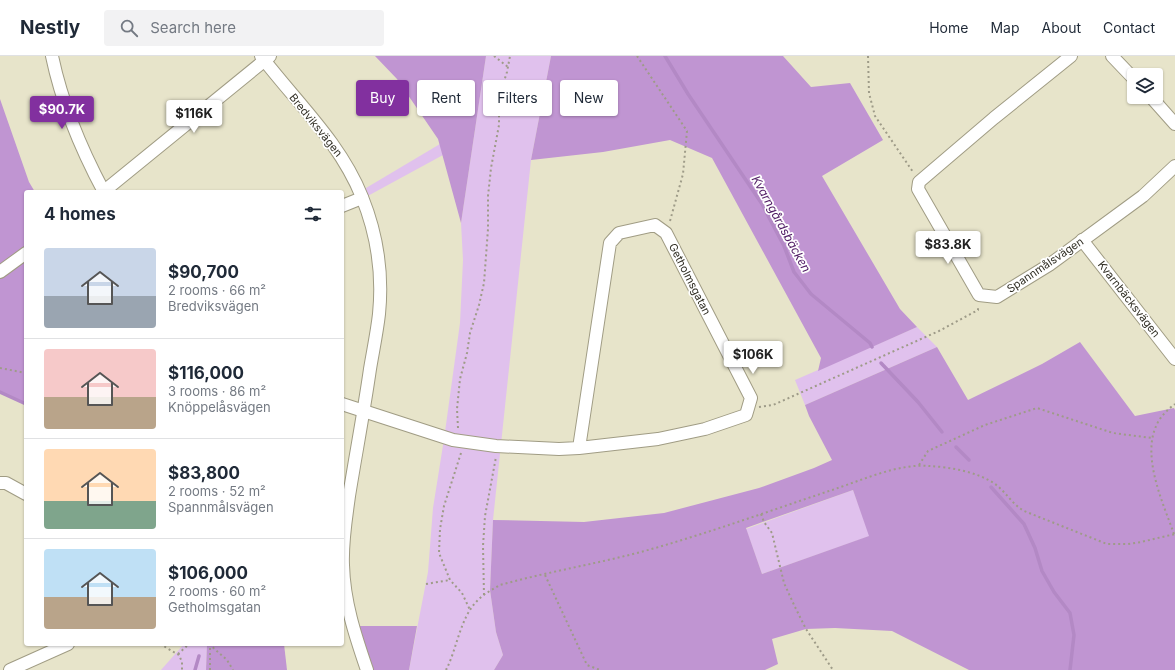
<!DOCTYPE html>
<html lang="en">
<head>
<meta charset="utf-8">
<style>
	:root { --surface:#fff; --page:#f2f2f3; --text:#1f2937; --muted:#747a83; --line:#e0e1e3; --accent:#82309f }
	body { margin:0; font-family:Inter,sans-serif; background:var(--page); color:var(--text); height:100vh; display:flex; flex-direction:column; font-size:15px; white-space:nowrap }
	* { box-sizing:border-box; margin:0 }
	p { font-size:13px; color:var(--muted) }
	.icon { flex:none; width:22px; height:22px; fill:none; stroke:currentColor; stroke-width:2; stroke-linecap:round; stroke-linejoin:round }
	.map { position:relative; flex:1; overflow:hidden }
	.panel { position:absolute; left:24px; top:134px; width:320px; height:456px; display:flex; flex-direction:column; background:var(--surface); border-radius:4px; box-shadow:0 1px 3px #0004 }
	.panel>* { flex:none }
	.banner { position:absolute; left:356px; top:24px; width:380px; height:36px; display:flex; gap:8px }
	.controls { position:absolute; left:1127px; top:12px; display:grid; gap:8px }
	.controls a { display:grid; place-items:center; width:36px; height:36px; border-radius:4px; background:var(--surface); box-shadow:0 1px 3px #0004; font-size:20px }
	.price { position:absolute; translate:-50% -34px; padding:0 9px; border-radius:4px; background:#fff; color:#222; font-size:13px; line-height:26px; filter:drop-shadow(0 1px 2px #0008) }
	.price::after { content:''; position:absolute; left:50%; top:24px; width:12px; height:9px; margin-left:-6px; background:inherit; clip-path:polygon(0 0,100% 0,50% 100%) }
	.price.selected { background:var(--accent); color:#fff }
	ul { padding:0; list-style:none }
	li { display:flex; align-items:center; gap:12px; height:100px; padding:0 20px }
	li+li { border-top:1px solid var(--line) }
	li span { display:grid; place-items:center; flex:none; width:112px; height:80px; border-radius:4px; color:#555 }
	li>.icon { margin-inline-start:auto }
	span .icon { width:48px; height:48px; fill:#fffc; stroke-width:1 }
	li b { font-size:17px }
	h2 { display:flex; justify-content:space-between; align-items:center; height:48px; padding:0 20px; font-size:17px }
	.tag { padding:0 14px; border-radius:4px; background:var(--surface); box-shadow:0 1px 3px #0004; font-size:14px; line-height:36px }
	.tag.selected { background:var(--accent); color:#fff }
	header { display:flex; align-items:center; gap:24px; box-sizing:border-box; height:56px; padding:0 20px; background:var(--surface); border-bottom:1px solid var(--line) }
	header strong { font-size:19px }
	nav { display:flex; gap:22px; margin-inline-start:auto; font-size:14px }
	.search { width:280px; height:36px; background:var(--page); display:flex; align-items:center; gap:10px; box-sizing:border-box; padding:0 14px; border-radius:4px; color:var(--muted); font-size:15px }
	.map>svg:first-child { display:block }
	.green { fill:#e0c1ed }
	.forest { fill:#c095d2; fill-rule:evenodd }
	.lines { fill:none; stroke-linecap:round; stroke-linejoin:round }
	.stream { stroke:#b389c5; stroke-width:3.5 }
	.street-casing { stroke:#a09c84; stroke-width:14 }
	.path { stroke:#9e9b88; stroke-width:2; stroke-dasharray:2 3; stroke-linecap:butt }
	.street { stroke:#fff; stroke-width:12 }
	.labels { text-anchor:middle; stroke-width:3.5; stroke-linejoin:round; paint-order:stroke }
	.street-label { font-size:11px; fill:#312f25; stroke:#fff }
	.water-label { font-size:12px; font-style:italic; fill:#511c65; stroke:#fff }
</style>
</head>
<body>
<header>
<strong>Nestly</strong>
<div class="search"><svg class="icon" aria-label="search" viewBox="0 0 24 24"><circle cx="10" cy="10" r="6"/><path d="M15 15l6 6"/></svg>Search here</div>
<nav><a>Home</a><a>Map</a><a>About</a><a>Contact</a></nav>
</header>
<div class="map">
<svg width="1175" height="614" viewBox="0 0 1175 614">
	<rect width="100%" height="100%" fill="#e7e4ca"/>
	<g class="green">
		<polygon points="486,0 551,0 531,104 493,464 490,534 496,576 503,599 494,614 409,614 428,516 433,452 444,383 460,267 463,204 461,167"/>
		<polygon points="440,88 443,99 364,142 361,135"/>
		<polygon points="917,271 937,291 805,349 795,324"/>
		<polygon points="853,434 870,480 762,518 746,473"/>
		<polygon points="184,588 207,588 206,614 161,614"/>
	</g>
	<g class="forest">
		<polygon points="375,0 486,0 461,167 438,83 397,23"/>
		<polygon points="551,0 783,0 811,31 850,27 883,84 822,120 900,253 917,271 818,315 821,302 712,102 670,84 603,96 531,104"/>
		<polygon points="0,43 29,126 35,136 26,136 26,348 0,336"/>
		<path d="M1080 286 1135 360 1174 352 1175 354V614H969L892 575 835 572 806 573 772 583 778 608 765 614H494L503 599 496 576 490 534 493 464 584 466 664 457 759 432 814 412 832 404 809 360 805 349 937 291 968 344 1042 308ZM853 434 869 480 762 518 746 472Z"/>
		<polygon points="353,570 417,570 409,614 368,614"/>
		<polygon points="207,588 284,588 287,614 206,614"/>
	</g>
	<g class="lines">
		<g class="stream">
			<polyline points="665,0 688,38 762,148 784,190 794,216 811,238 870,287 872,291"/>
			<polyline points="881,307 918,346 942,376"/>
			<polyline points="0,336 26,348"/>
			<polyline points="956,391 969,404"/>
			<polyline points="991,431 1024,468 1035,492 1042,515 1054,536 1070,557 1074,579 1070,614"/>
			<polyline points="195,614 199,600"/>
		</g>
		<defs>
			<g id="street">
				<path d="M52 0C62 48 81 93 104 136"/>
				<path d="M261 0C297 47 340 86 362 141 377 178 383 218 379 258 377 276 373 295 370 313 364 355 356 397 349 440 346 463 342 485 343 509 344 546 355 579 367 614"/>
				<polyline points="1071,0 994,62 919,126 918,133 979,239 997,241 1049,209 1143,140 1175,110"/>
				<polyline points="1112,0 1134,23"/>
				<polyline points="1151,41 1175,68"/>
				<polyline points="103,136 270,0"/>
				<polyline points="342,150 362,142"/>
				<polyline points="1082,184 1175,303"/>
				<polyline points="0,216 26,197"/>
				<polyline points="342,348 453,384 496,390 559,393 579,392 658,383 705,373 746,359 751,342 666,177 655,169 619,177 610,187 579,392"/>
				<polyline points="0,427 6,427 26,438"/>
				<polyline points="10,614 68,588"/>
			</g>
		</defs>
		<use href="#street" class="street-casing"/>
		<g class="path">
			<polyline points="494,0 508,11"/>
			<polyline points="637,0 687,75 683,118 670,165"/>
			<polyline points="868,0 869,37 875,60 913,116"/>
			<polyline points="0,312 26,317"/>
			<polyline points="759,351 773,349 939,275 978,254 978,250"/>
			<polyline points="458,372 457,353 460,323 467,297 470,277 479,249 484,227 488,173 488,140 491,112 499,69 499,41 507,16 510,0"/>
			<polyline points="461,397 444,450 440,473 439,497 450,524 462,537 470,554"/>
			<polyline points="919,409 928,395 985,369 1037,352 1113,377 1152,382"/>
			<polyline points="761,458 764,466 772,477 784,527 795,551 806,573 833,614"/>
			<path d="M1174 478C1163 447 1141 400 1157 368 1161 360 1168 353 1175 348"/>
			<polyline points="545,519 587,609 600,614"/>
			<polyline points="426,528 450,524"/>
			<polyline points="484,539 483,490 485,460 496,401"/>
			<polyline points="160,588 179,599 182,606 182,614"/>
			<polyline points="209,588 227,604 233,614"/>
			<polyline points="178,598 189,588 192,588"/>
			<polyline points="210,614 210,589"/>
			<path d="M446 614C457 593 460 562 477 545 483 538 492 534 500 529 554 514 609 506 662 490 720 473 778 452 835 433 862 424 900 407 929 410 950 411 978 416 995 428 1006 436 1012 448 1024 455L1107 488H1128L1141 486 1175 478"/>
		</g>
		<use href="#street" class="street"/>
	</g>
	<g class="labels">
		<g class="street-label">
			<text transform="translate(316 69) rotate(51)" y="4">Bredviksvägen</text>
			<text transform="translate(1045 209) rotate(-34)" y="4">Spannmålsvägen</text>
			<text transform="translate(690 223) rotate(63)" y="4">Getholmsgatan</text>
			<text transform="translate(1129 243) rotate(52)" y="4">Kvarnbäcksvägen</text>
		</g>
		<g class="water-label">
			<text transform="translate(781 168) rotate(61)" y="4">Kvarngårdsbäcken</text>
		</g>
	</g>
</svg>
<div class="controls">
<a><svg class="icon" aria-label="layers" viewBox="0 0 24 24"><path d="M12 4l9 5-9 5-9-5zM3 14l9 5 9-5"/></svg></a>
</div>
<b class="price selected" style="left:62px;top:74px">$90.7K</b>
<b class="price" style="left:194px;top:78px">$116K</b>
<b class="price" style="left:948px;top:209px">$83.8K</b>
<b class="price" style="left:753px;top:319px">$106K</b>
<div class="banner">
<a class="tag selected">Buy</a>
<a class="tag">Rent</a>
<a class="tag">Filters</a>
<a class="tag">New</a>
</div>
<section class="panel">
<h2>4 homes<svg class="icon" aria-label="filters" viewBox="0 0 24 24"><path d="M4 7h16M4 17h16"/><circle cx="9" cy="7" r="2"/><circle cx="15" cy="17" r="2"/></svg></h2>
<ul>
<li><span style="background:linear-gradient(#c9d6e8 60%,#9aa5b1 0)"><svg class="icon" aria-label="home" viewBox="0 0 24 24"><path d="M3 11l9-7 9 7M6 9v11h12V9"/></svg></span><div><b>$90,700</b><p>2 rooms · 66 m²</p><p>Bredviksvägen</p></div></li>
<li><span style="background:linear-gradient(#f6c9c9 60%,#b9a48a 0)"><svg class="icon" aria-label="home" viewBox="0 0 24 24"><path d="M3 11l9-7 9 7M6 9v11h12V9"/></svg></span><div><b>$116,000</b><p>3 rooms · 86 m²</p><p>Knöppelåsvägen</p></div></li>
<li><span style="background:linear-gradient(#ffd9b3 65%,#7fa58c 0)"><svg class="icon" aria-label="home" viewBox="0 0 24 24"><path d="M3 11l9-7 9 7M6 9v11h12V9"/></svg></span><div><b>$83,800</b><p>2 rooms · 52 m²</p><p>Spannmålsvägen</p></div></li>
<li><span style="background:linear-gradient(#bfe0f5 60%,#b9a48a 0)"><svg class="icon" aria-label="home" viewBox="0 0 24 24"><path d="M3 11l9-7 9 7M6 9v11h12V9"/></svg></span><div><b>$106,000</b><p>2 rooms · 60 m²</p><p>Getholmsgatan</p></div></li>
</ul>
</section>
</div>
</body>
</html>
